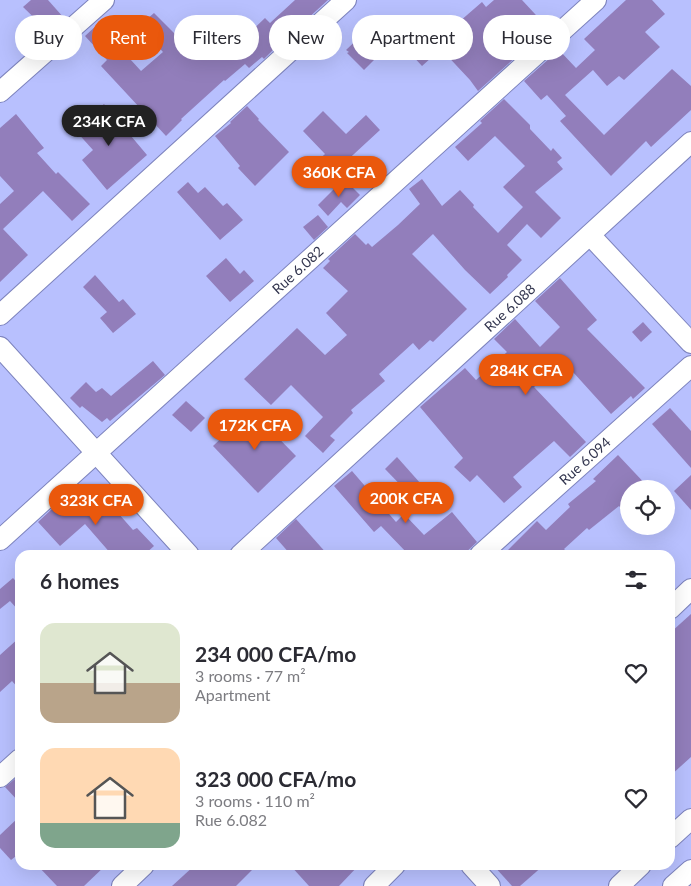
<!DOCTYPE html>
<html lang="en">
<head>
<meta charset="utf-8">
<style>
	:root { --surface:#fff; --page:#f7f7f7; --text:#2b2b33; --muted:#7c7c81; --accent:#ea580c }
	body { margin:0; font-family:Lato,sans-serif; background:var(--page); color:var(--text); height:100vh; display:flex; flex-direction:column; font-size:19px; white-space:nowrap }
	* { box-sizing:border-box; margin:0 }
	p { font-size:16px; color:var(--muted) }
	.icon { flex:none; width:28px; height:28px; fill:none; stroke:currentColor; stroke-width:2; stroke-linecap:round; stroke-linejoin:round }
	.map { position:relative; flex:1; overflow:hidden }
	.drawer { position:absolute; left:15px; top:550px; width:660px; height:320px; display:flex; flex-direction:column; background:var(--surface); border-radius:15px; box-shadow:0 5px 20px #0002 }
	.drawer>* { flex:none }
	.guide { position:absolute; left:15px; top:15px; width:661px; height:45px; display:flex; gap:10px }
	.buttons { position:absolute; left:620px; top:480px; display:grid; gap:10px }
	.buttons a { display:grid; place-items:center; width:55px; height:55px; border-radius:50%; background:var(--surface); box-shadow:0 5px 20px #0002; font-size:25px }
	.price { position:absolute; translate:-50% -42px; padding:0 11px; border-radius:18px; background:var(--accent); color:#fff; font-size:16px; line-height:32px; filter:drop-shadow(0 1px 2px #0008) }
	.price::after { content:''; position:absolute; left:50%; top:30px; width:15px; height:11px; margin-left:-8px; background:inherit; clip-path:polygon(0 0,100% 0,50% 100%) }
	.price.on { background:#222; color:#fff }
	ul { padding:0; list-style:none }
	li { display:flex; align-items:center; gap:15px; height:125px; padding:0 25px }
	li span { display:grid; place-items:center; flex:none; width:140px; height:100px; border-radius:15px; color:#555 }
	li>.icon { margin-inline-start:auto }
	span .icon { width:60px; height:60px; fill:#fffc; stroke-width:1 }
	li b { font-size:21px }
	h2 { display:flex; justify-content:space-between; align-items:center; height:60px; padding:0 25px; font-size:21px }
	.chip { padding:0 18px; border-radius:22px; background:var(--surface); box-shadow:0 5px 20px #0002; font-size:18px; line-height:45px }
	.chip.on { background:var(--accent); color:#fff }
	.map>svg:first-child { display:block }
	.building { fill:#927ebb }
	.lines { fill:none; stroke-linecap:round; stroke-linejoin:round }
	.minor-casing { stroke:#7d83bd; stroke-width:22 }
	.minor { stroke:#fff; stroke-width:20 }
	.labels { text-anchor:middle; stroke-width:4; stroke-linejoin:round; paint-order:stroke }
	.street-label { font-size:14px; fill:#32354e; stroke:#b8c0fe }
</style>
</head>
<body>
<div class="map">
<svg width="691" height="886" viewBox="0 0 691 886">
	<rect width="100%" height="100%" fill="#b8c0fe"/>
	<g class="building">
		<polygon points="31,0 48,0 64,18 49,32 23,7"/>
		<polygon points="295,0 328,0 294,31 293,30 264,59 262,57 249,68 245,64 225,81 224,80 181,119 182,120 166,136 101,66 107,60 85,36 98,24 141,71 163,52 139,26 154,13 178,37 198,20 226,51 237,41 239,43 265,18 270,23"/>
		<polygon points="494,0 522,0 548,28 478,91 470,80 441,49 422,66 409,52 438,28 444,35 482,2 486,7"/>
		<polygon points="626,0 652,0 665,14 645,32 660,47 624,80 619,76 607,86 593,70 565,95 604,135 672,69 691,86 691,110 651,147 646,141 611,176 560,121 566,116 547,95 541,100 524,81 559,50 576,68 595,50 584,39"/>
		<polygon points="367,30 385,49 364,70 347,53 349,52 346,50"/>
		<polygon points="504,99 530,125 530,129 551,151 553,148 562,158 557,162 563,169 535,192 561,218 541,238 527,224 507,245 522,260 507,275 508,277 490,294 465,270 433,234 412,254 467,309 433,342 430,340 419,350 413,343 379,374 385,381 351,410 353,413 330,436 335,440 323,453 305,436 323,417 291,385 271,405 244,379 297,328 325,355 347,335 326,313 348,291 323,268 330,261 328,259 355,234 366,245 368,243 372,247 398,225 420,204 409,189 422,179 442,206 460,190 474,205 473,207 498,233 523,207 503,187 525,166 495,136 468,161 455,147 482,123 480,121"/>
		<polygon points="104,104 147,155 107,190 82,160 93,150 75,130"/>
		<polygon points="247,106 259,119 258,120 289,152 255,186 238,168 240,166 215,136 231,123 230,122"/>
		<polygon points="323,111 346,134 366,115 380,130 328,178 314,164 325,154 303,131"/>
		<polygon points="16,114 44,148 37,153 56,174 58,172 90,204 72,221 43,191 3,229 28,255 0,282 0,204 14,191 0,176 0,128"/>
		<polygon points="344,179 360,195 347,208 341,202 328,216 318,205"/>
		<polygon points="188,182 198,193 205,187 223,206 227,203 243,220 220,240 177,192"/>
		<polygon points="318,215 328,227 314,240 303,227"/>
		<polygon points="226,258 240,274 244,270 254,281 230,302 206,276"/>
		<polygon points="95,275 119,302 123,299 136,314 113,333 100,318 107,312 83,287"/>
		<polygon points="560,278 597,320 587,329 645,388 633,399 631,396 611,414 563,361 534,387 586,442 570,457 554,441 513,477 522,487 504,503 477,475 470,482 454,467 463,458 420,407 465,368 476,380 507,352 494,339 515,319 540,347 560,327 535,301"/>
		<polygon points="643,322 652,332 641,342 632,332"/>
		<polygon points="153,361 165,375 110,421 107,418 102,422 82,406 80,408 70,398 86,382 96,392 102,388 111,396"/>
		<polygon points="186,401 205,418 191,432 172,415"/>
		<polygon points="670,408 691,431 691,468 652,424"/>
		<polygon points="251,410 296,456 258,493 213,446"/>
		<polygon points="618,455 650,489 629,489 629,516 619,506 589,530 587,528 564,549 570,555 503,555 537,521 546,530 570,507 568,504 596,481 593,479"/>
		<polygon points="397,457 429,493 418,503 385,469"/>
		<polygon points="352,471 396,522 404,514 424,535 452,512 477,542 463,555 409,555 381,526 374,532 334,486"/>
		<polygon points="691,475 691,510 674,491"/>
		<polygon points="78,495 82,499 86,495 94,504 103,496 133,530 137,528 154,546 144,555 112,555 85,524 60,546 38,522 53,508 57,512"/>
		<polygon points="296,519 328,555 291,555 276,538"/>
		<polygon points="13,578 20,586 20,612 10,601 0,609 0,589"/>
		<polygon points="691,614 691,757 670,776 670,633"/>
		<polygon points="20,637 20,690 12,681 0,692 0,655"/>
		<polygon points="20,775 20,803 5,787"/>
		<polygon points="20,816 20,853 11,860 0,848 0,835"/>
		<polygon points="37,865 106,865 84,886 57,886"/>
		<polygon points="195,865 257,865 236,886 172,886"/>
		<polygon points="290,865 359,865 339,886 309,886"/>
		<polygon points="493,865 544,865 520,886 512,886"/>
	</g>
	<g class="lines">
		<defs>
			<g id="minor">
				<polyline points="0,92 104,0"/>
				<polyline points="590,235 691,343"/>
				<polyline points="0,315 346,0"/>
				<polyline points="0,347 189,555"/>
				<path id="s1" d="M0 540 596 0"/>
				<path id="s2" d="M240 555 691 142"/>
				<path id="s3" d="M480 555 691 366"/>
				<polyline points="670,609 691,589"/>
				<polyline points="0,777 20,759"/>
				<polyline points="670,838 691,819"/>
				<polyline points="471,865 490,886"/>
				<polyline points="122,886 144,865"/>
				<polyline points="374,886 395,865"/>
				<polyline points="619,886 641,865"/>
				<polyline points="673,886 691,870"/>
			</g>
		</defs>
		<use href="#minor" class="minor-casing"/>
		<use href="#minor" class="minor"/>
	</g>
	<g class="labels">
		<g class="street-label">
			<text dy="5" stroke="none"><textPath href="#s1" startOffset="402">Rue 6.082</textPath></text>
			<text dy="5" stroke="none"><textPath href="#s2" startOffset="366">Rue 6.088</textPath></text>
			<text dy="5" stroke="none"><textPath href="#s3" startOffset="141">Rue 6.094</textPath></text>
		</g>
	</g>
</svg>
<div class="buttons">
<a><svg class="icon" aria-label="locate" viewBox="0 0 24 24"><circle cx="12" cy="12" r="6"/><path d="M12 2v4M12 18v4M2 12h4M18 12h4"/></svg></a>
</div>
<b class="price on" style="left:109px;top:147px">234K CFA</b>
<b class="price" style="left:339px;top:198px">360K CFA</b>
<b class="price" style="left:526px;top:396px">284K CFA</b>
<b class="price" style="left:255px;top:451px">172K CFA</b>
<b class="price" style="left:406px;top:524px">200K CFA</b>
<b class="price" style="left:96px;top:526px">323K CFA</b>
<div class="guide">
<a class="chip">Buy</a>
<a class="chip on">Rent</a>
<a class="chip">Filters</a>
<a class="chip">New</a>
<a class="chip">Apartment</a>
<a class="chip">House</a>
</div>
<section class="drawer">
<h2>6 homes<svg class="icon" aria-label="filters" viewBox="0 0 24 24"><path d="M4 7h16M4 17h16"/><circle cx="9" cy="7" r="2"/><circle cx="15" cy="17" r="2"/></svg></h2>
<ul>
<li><span style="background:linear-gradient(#dfe7d0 60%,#b9a48a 0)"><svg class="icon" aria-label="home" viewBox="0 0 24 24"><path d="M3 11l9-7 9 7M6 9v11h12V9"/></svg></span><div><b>234 000 CFA/mo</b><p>3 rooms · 77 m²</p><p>Apartment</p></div><svg class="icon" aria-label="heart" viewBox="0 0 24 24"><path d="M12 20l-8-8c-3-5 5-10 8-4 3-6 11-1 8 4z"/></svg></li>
<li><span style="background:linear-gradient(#ffd9b3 75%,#7fa58c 0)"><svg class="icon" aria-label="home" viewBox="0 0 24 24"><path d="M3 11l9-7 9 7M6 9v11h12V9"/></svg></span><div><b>323 000 CFA/mo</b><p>3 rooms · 110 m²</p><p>Rue 6.082</p></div><svg class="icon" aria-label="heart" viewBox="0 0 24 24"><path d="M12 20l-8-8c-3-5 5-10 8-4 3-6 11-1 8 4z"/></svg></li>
</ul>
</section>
</div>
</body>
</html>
